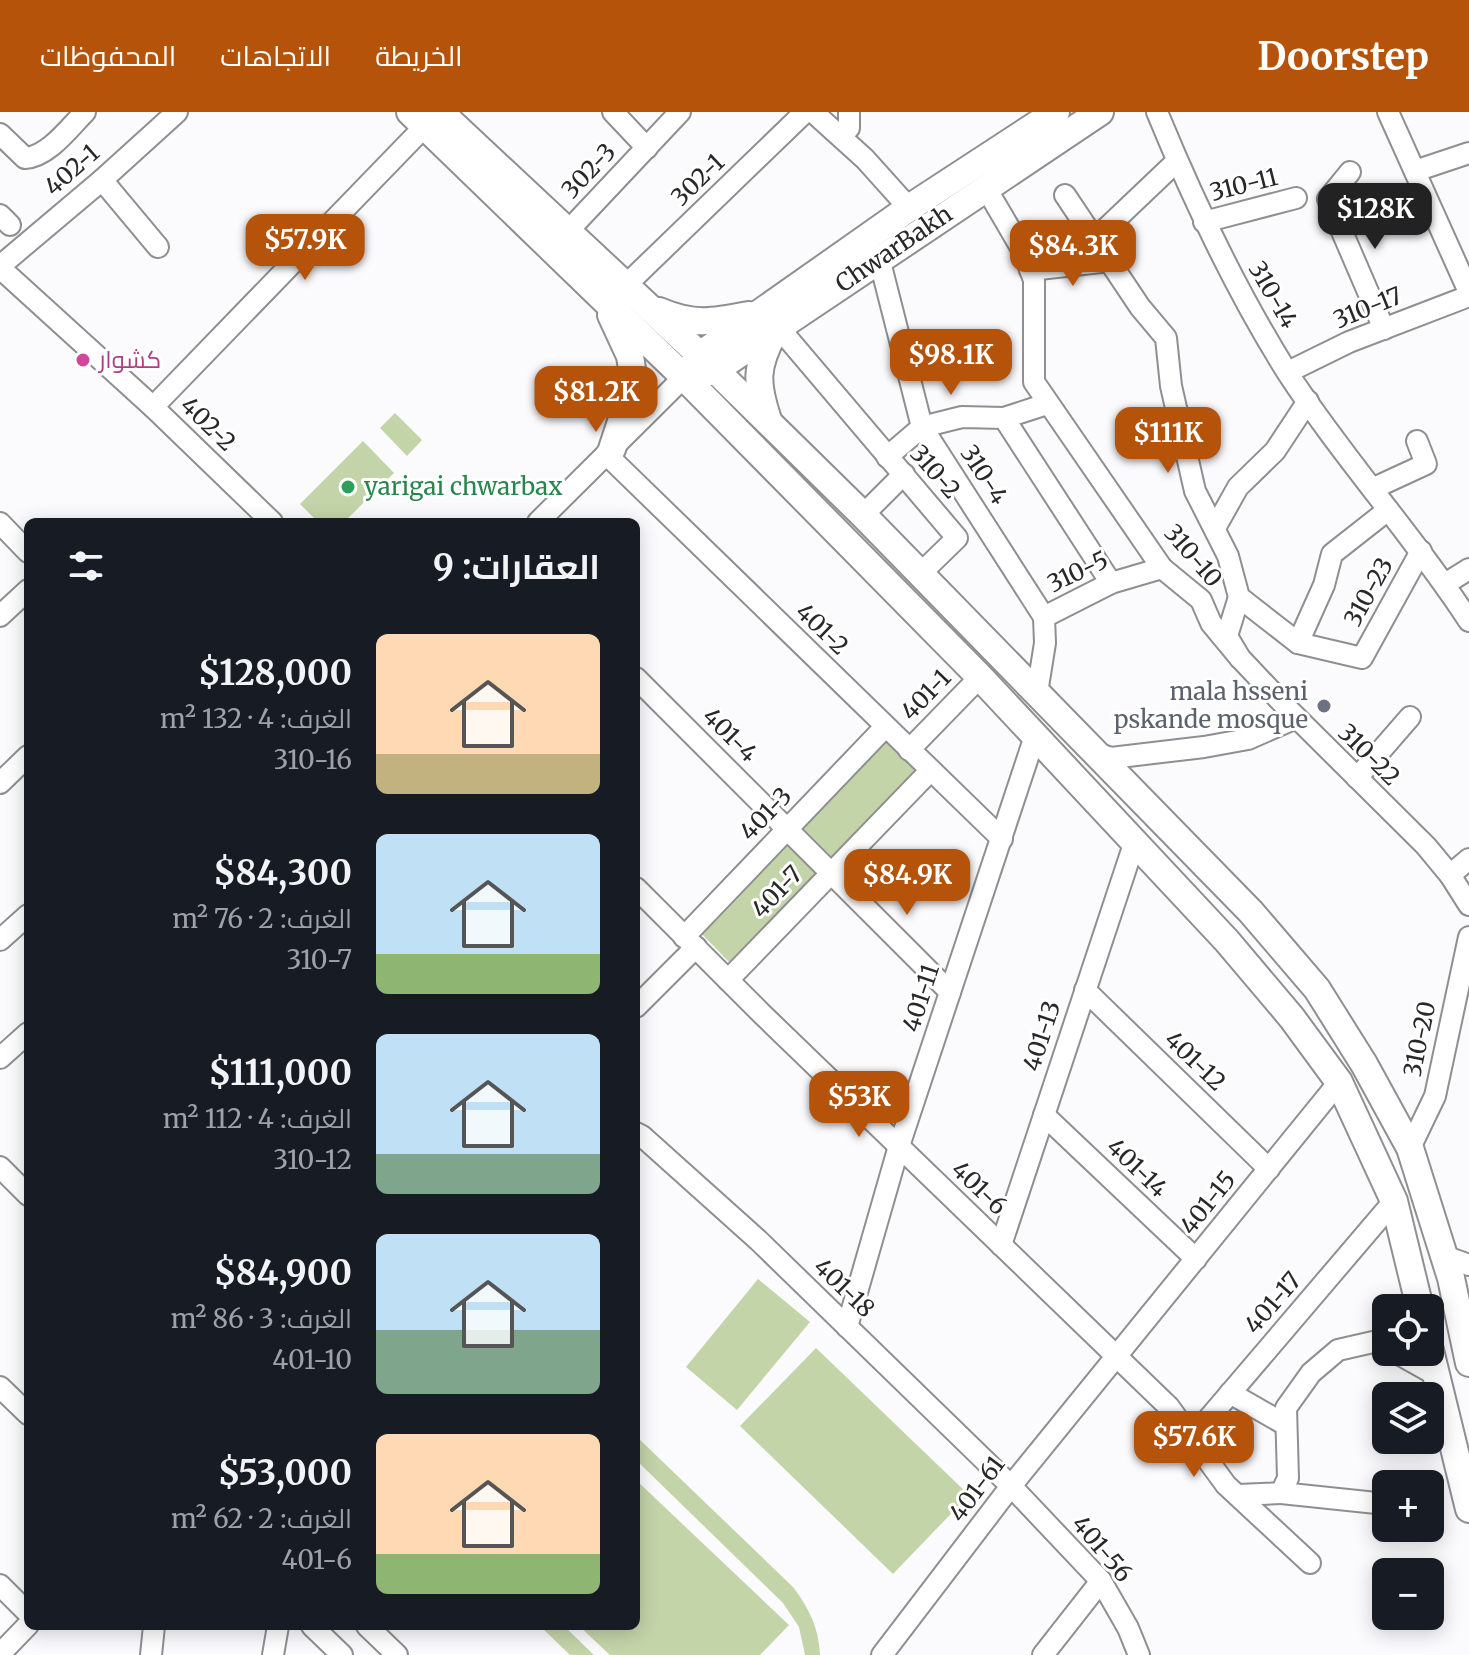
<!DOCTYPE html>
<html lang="ar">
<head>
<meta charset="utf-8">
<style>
	:root { --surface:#171b24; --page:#242831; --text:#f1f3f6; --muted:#9ea1a6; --accent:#b45309 }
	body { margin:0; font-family:Merriweather,Cairo,serif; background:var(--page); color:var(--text); direction:rtl; height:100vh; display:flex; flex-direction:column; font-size:30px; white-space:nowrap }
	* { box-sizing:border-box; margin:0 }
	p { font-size:26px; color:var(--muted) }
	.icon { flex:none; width:44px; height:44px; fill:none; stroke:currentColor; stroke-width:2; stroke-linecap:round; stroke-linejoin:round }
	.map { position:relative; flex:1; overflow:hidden; direction:ltr }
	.sheet { position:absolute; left:24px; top:406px; width:616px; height:1112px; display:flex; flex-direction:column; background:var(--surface); border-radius:12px; box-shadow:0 4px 20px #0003; direction:rtl }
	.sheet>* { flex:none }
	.tools { position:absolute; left:1372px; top:1182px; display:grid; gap:16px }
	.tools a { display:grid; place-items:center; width:72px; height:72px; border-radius:12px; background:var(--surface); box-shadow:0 4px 20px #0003; font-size:40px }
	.price { position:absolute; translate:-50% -68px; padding:0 18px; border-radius:16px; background:var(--accent); color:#fff; font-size:26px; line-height:52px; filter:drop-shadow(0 2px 4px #0008) }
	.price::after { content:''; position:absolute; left:50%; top:48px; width:24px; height:18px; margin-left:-12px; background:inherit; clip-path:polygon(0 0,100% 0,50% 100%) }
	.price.on { background:#222; color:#fff }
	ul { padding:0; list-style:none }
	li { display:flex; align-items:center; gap:24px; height:200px; padding:0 40px }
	li span { display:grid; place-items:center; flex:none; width:224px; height:160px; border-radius:12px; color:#555 }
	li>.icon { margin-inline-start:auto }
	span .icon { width:96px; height:96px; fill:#fffc; stroke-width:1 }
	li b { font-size:34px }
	h2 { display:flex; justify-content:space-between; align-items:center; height:96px; padding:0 40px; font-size:34px }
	header { display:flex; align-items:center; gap:48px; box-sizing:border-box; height:112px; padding:0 40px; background:var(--accent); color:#fff }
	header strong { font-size:38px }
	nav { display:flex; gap:44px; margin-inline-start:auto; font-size:28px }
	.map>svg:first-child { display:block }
	.green { fill:#c4d4a9 }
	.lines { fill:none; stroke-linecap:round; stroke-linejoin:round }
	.minor-casing { stroke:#8f8f92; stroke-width:24 }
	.major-casing { stroke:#8f8f92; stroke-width:30 }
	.minor { stroke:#fff; stroke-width:20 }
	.major { stroke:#fff; stroke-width:26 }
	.hotel-dot { fill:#d1479c; stroke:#fff; stroke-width:3 }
	.leisure-dot { fill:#2e9e5b; stroke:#fff; stroke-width:3 }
	.worship-dot { fill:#6b7280; stroke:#fff; stroke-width:3 }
	.labels { text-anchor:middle; stroke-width:6; stroke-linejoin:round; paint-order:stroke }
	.street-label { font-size:24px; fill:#282829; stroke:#fff }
	.hotel-label { font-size:24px; fill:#b23c85; stroke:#fff; text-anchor:start }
	.leisure-label { font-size:24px; fill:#27864d; stroke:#fff; text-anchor:start }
	.worship-label { font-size:24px; fill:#5b616d; stroke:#fff; text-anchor:end }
</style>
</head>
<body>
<header>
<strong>Doorstep</strong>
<nav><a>الخريطة</a><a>الاتجاهات</a><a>المحفوظات</a></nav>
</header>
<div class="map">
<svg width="1469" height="1543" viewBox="0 0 1469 1543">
	<rect width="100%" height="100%" fill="#fbfbfe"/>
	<g class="green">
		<polygon points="395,301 422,328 407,344 380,316"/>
		<polygon points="363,329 394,361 344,410 318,410 300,392"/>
		<polygon points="885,628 916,659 832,745 801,714"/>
		<polygon points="788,729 819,760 729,850 699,819"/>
		<polygon points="758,1167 810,1210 737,1298 686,1255"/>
		<polygon points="816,1236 969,1383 893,1462 740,1314"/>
		<path d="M636 1324 793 1475C809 1496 819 1516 820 1543H805L799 1515 783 1491 636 1348Z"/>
		<polygon points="636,1368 789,1513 760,1543 610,1543 579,1514 636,1514"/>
		<polygon points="540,1514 564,1514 594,1543 570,1543"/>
	</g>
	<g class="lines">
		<defs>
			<g id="minor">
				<polyline points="613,0 647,36"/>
				<polyline points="813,0 865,47 909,96"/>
				<path d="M1157 0C1194 90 1235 177 1287 260 1343 346 1413 423 1469 509"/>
				<polyline points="1388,0 1469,180"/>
				<path d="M0 22 25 46C48 45 70 15 85 0"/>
				<polyline points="841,24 849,16 849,0"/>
				<polyline points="1415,59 1469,41"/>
				<polyline points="1350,60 1328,87 1384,217"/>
				<polyline points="102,68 158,135"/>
				<polyline points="986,76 1024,141 1034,168 1034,270 1162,456 1201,488 1211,511 1240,546"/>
				<polyline points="1065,83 1140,195 1166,226 1171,274 1195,379 1228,444 1239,485 1298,531 1362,546 1421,439"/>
				<polyline points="0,103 10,113"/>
				<polyline points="1204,110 1296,86"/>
				<polyline points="568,119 680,0"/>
				<polyline points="1095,127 1177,49"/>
				<polyline points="879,146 922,315 1044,505"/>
				<polyline points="0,154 102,68 177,0"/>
				<polyline points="0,156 153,295 272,410"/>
				<polyline points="1030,158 1110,149"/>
				<polyline points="626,173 805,0"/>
				<polyline points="779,216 957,426 920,462"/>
				<polyline points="1288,260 1349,230 1469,184"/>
				<polyline points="153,295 425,14"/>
				<polyline points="1004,306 1111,471"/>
				<polyline points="606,342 1002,727"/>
				<polyline points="887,345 922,315 962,305 1004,306 1047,292"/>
				<polyline points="1374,376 1426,352 1417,329"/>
				<polyline points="863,403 904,362"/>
				<polyline points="538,410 684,265"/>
				<polyline points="0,411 28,440"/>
				<polyline points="1215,416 1238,375 1275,339 1308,289"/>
				<polyline points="1445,472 1469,457"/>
				<polyline points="1239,485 1227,524 1240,546 1289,598 1426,734 1450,763 1469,793"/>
				<polyline points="0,504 28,478"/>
				<polyline points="1298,531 1324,473 1332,442 1388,398"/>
				<polyline points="636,566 950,880"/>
				<polyline points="1037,581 1045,531 1044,505 1111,471 1162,456"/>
				<polyline points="909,638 980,565"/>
				<polyline points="1093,640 1111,646 1204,635 1248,627 1296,606"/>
				<polyline points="1357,666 1410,605"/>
				<polyline points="0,671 28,644"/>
				<polyline points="1450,763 1469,747"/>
				<polyline points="636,776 762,902 1169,1295 1226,1373 1310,1451"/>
				<polyline points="684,825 885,615"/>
				<polyline points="0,828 28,803"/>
				<polyline points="728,868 930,659"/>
				<polyline points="1085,878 1269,1057"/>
				<polyline points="636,895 696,835"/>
				<polyline points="0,946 28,921"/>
				<polyline points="1044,1003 1196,1147"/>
				<polyline points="636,1021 642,1024 758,1128 1011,1374 1101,1469 1128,1516 1139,1543"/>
				<polyline points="1410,1036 1435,984 1469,825"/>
				<polyline points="0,1055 28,1083"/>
				<polyline points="1001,1133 1134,732"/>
				<polyline points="1444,1144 1469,1153"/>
				<polyline points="847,1215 899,1034 1036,621"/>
				<polyline points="1395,1240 1436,1263"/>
				<polyline points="0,1275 28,1302"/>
				<polyline points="1230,1281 1286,1313"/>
				<polyline points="1192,1326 1394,1089"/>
				<polyline points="1281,1381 1386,1392"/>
				<polyline points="1238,1383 1281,1381 1288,1366 1286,1296 1311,1261 1338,1238 1373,1230 1386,1236"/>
				<polyline points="0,1473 28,1501"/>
				<polyline points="312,1514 342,1543"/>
				<polyline points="367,1514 397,1543"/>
				<polyline points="0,1542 28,1513"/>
				<polyline points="151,1543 154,1514"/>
				<polyline points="273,1543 278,1514"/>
				<polyline points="882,1543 1011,1374 1339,970"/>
				<polyline points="1043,1543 1101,1469"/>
			</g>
			<g id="major">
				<polyline points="410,0 684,265 980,565 1227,829 1292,906 1339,970 1394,1089 1420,1196"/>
				<polyline points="440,0 700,243 863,403 1251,800 1317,877 1364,952 1410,1036 1451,1166 1469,1251"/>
				<path d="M659 199C694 214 713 210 749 203"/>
				<polyline points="611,203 630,244 634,270 612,337"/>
				<polyline points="690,257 700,243 909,96 1056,0"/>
				<polyline points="700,262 714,259 1100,0"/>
				<path d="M768 308C756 272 755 255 774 221"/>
				<polyline points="1430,1238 1469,1397"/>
			</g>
		</defs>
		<use href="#minor" class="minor-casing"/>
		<use href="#major" class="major-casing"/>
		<use href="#minor" class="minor"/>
		<use href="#major" class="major"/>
	</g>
	<circle class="hotel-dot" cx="83" cy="248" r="8"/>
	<circle class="leisure-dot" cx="348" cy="375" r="8"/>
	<circle class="worship-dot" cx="1324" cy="594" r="8"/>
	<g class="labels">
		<g class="street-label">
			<text transform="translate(72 58) rotate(-41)" y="8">402-1</text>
			<text transform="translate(589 59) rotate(-46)" y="8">302-3</text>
			<text transform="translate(698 68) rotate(-44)" y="8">302-1</text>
			<text transform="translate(1244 73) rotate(-14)" y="8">310-11</text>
			<text transform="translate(894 137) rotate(-34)" y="8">ChwarBakh</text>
			<text transform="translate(1273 183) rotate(60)" y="8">310-14</text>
			<text transform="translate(1368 196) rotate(-22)" y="8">310-17</text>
			<text transform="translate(208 312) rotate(44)" y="8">402-2</text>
			<text transform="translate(935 360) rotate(49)" y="8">310-2</text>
			<text transform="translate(984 363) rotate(57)" y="8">310-4</text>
			<text transform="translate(1193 444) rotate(49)" y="8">310-10</text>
			<text transform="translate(1078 460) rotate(-25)" y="8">310-5</text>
			<text transform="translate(1369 480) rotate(-61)" y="8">310-23</text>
			<text transform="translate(822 517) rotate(44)" y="8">401-2</text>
			<text transform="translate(926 583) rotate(-46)" y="8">401-1</text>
			<text transform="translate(730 623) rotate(45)" y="8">401-4</text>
			<text transform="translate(1369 643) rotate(45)" y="8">310-22</text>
			<text transform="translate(766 702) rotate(-46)" y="8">401-3</text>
			<text transform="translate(777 780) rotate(-46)" y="8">401-7</text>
			<text transform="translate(921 886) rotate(-72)" y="8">401-11</text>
			<text transform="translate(1042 924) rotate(-72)" y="8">401-13</text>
			<text transform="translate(1420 927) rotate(-78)" y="8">310-20</text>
			<text transform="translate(1195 949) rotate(44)" y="8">401-12</text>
			<text transform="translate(1137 1056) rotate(44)" y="8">401-14</text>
			<text transform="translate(979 1076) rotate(44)" y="8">401-6</text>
			<text transform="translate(1208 1091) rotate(-51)" y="8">401-15</text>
			<text transform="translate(844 1176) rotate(44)" y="8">401-18</text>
			<text transform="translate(1273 1191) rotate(-49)" y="8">401-17</text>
			<text transform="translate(977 1377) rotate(-53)" y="8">401-61</text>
			<text transform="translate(1102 1437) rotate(50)" y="8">401-56</text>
		</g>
		<g class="hotel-label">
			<text x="99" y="256">كشوار</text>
		</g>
		<g class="leisure-label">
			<text x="364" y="383">yarigai chwarbax</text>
		</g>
		<g class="worship-label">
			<text x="1308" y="588">mala hsseni<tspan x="1308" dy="28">pskande mosque</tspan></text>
		</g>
	</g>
</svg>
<div class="tools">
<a><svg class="icon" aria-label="locate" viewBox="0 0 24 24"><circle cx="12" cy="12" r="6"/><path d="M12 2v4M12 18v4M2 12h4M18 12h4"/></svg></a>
<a><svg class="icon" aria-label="layers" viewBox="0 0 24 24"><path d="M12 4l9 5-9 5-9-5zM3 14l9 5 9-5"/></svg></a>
<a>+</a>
<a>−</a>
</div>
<b class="price on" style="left:1375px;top:139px">$128K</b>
<b class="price" style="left:305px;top:170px">$57.9K</b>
<b class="price" style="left:1073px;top:176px">$84.3K</b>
<b class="price" style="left:951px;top:285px">$98.1K</b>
<b class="price" style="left:596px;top:322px">$81.2K</b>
<b class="price" style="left:1168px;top:363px">$111K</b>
<b class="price" style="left:907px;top:805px">$84.9K</b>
<b class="price" style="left:859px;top:1027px">$53K</b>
<b class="price" style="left:1194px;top:1367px">$57.6K</b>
<section class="sheet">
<h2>العقارات: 9<svg class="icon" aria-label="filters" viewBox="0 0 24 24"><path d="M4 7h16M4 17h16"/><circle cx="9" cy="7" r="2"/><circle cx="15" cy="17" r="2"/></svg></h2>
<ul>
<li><span style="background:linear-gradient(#ffd9b3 75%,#c2b280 0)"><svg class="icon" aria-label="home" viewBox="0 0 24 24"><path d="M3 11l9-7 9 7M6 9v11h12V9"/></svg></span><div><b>$128,000</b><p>الغرف: 4 · 132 m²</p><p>310-16</p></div></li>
<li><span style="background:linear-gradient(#bfe0f5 75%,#8fb573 0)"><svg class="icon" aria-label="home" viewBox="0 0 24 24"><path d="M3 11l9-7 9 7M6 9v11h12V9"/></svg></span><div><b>$84,300</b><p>الغرف: 2 · 76 m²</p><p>310-7</p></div></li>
<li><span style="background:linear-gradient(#bfe0f5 75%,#7fa58c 0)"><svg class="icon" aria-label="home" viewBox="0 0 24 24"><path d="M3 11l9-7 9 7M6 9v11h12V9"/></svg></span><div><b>$111,000</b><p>الغرف: 4 · 112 m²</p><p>310-12</p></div></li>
<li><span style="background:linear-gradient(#bfe0f5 60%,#7fa58c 0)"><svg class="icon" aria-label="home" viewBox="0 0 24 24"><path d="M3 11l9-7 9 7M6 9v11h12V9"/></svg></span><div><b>$84,900</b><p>الغرف: 3 · 86 m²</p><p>401-10</p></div></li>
<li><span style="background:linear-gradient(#ffd9b3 75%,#8fb573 0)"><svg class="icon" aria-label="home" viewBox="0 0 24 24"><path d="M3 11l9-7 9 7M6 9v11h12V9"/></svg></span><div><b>$53,000</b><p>الغرف: 2 · 62 m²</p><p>401-6</p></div></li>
</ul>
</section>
</div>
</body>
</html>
